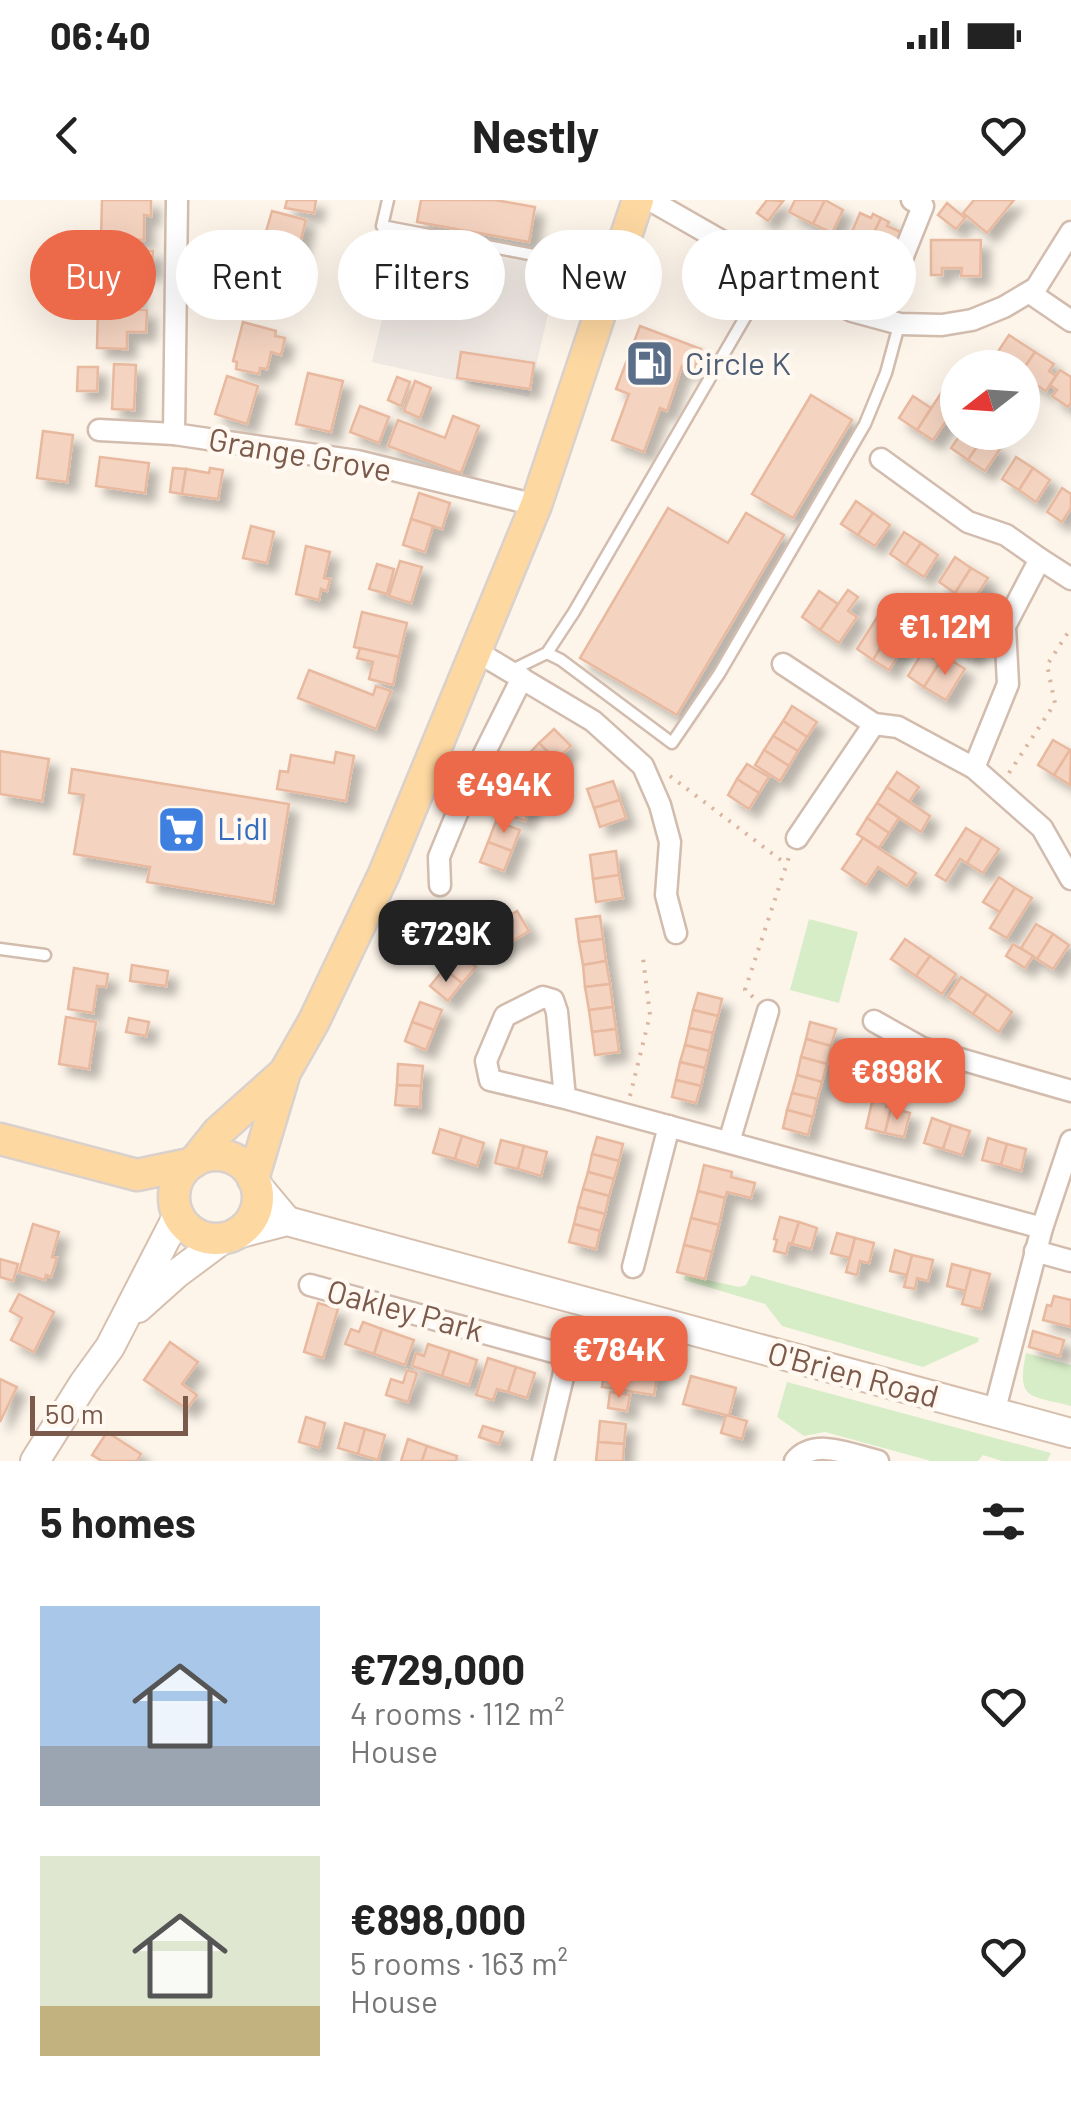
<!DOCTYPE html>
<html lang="en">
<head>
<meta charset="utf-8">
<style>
	:root { --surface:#fff; --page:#f2f2f2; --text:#222; --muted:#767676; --accent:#ec694a }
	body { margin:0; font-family:Barlow,sans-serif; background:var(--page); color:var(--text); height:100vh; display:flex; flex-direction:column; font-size:38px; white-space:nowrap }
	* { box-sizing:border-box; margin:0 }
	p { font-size:32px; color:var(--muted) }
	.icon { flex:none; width:55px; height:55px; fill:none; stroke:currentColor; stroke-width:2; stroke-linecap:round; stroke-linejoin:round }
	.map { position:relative; height:1261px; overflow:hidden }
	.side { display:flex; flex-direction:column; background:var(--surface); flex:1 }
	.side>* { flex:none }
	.banner { position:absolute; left:30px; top:30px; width:1012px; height:90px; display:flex; gap:20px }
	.needle { width:65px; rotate:253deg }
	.buttons { position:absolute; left:940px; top:150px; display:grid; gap:20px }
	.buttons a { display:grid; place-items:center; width:100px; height:100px; border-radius:50%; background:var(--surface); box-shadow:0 10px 40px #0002; font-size:50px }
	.scale { position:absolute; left:30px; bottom:25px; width:158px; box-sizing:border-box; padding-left:10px; border:5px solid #7b5a4b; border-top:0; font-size:28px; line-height:35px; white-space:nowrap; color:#7b5a4b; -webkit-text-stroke:8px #fff9f1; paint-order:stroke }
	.price { position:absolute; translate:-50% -85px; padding:0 22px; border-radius:20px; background:var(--accent); color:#fff; font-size:32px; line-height:65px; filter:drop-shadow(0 2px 5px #0008) }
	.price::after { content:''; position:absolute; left:50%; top:60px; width:30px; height:22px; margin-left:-15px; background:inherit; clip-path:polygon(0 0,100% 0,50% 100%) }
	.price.selected { background:#222; color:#fff }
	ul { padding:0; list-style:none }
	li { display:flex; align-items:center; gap:30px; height:250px; padding:0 40px }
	li span { display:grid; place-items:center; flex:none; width:280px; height:200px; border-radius:0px; color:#555 }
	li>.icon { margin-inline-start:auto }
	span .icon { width:120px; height:120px; fill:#fffc; stroke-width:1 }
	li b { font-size:42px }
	h2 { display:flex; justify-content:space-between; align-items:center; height:120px; padding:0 40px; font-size:42px }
	.pill { padding:0 35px; border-radius:45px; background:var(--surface); box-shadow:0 10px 40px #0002; font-size:35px; line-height:90px }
	.pill.selected { background:var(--accent); color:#fff }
	.status { display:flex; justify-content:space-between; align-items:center; height:70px; padding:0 50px; background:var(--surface); direction:ltr }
	.status svg { height:28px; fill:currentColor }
	header { display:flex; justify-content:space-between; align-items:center; height:130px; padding:0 40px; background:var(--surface); font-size:45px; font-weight:700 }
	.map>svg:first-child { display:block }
	.industrial { fill:#efe8e3 }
	.green { fill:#d7edc7 }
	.building { fill:#f4d3c0; stroke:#e8b99f; stroke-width:2.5; filter:url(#shadow) }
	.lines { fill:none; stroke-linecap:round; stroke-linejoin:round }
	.lane-casing { stroke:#d2bcae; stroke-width:15 }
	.street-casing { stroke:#d2bcae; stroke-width:25 }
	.secondary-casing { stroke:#d7bfae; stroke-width:32 }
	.primary-casing { stroke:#dad1cd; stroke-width:35 }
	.path { stroke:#dab6a2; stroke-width:4; stroke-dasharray:2.5 8; stroke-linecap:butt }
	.lane { stroke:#fff; stroke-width:10 }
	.street { stroke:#fff; stroke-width:20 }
	.secondary { stroke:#fff; stroke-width:28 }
	.primary { stroke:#fed8a1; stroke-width:30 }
	.labels { text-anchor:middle; stroke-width:9; stroke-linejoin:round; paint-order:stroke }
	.service-label { font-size:32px; fill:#4e5e75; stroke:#fff9f1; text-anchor:start }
	.street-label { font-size:32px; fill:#7b5a4b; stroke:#fff9f1 }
	.shop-label { font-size:32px; fill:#366cbe; stroke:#fff9f1; text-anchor:start }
</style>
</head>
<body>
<div class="status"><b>06:40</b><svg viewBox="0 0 49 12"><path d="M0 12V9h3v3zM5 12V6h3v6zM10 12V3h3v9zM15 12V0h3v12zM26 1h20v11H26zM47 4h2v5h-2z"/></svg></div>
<header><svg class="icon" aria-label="back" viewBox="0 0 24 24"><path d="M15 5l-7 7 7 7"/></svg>Nestly<svg class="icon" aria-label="heart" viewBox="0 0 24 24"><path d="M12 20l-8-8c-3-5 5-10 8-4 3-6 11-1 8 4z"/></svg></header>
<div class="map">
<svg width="1071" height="1261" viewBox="0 0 1071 1261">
	<defs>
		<filter id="shadow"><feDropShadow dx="9" dy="9" stdDeviation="5" flood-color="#0004"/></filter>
	</defs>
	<rect width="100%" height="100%" fill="#fdf5ea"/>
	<polygon class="industrial" points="400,43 559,66 529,197 372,162"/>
	<g class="green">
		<polygon points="809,719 858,732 839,803 790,790"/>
		<polygon points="685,1075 739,1087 746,1085 751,1075 979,1138 978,1142 923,1167 782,1126 765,1104 684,1080"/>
		<path d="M1026 1153 1071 1165V1206C1030 1195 1016 1201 1026 1153Z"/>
		<polygon points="787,1182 1051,1253 1047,1261 1002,1261 983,1255 978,1261 931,1261 825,1232 804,1236 777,1217"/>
	</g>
	<g class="building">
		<polygon points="102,0 151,0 151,16 144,15 144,40 101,39"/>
		<polygon points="287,0 316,0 314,13 285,8"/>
		<polygon points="421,0 495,0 535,7 529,42 417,22"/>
		<polygon points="767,0 783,1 768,21 757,13"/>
		<polygon points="795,0 825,0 813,24 789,12"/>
		<polygon points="825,0 843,10 832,33 813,24"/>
		<polygon points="974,0 1014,0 987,33 963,13"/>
		<polygon points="947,3 965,18 956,29 938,15"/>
		<polygon points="272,11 306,20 294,66 259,56"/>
		<polygon points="860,13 871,18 873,14 881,18 865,52 847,43"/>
		<polygon points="881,18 889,22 887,26 901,32 887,62 865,52"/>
		<polygon points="931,40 981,40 980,76 961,76 962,68 942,68 942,75 931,75"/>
		<polygon points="100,48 153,51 152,71 129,70 129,85 137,85 136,105 97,103"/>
		<polygon points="82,49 96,49 95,72 81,72"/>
		<polygon points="98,109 147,110 146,132 127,132 127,149 97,148"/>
		<polygon points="243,122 276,131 275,136 285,138 281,155 271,152 267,169 260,168 259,174 236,169 237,162 233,161"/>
		<polygon points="640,126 701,149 694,171 682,166 667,211 660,208 644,252 612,240 629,194 616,189"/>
		<polygon points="1009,135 1035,152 1022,171 1022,168 1010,168 1004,164 1007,159 997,153"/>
		<polygon points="461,152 534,163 530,189 457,178"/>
		<polygon points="1035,152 1054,164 1049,171 1056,176 1046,191 1022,176 1022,171"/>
		<polygon points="114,164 136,165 134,210 112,209"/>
		<polygon points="78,167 98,167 97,191 77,191"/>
		<polygon points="1060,170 1071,177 1071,203 1068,207 1052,196 1057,190 1050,185"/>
		<polygon points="308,173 343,181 331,232 296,224"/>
		<polygon points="227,176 258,186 247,224 215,214"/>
		<polygon points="397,177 410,182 401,206 388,200"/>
		<polygon points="415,181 431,188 420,218 404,211"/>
		<polygon points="945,187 958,195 958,204 933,240 917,230"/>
		<polygon points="811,195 852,220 793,318 752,294"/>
		<polygon points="913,196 931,208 917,230 899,218"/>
		<polygon points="360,206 389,217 379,243 350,232"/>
		<polygon points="453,216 479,226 461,273 388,246 398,220 445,238"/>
		<polygon points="43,231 73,235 67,282 37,278"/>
		<polygon points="962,232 975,232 983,238 968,260 951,248"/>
		<polygon points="983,238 1000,249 985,271 968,260"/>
		<polygon points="100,257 149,263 145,293 96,286"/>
		<polygon points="1016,257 1033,268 1019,290 1002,279"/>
		<polygon points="173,268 186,269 182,294 170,292"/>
		<polygon points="210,268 223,270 218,299 182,294 186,269 209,273"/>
		<polygon points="1033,268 1050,280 1036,302 1019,290"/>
		<polygon points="1062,288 1071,294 1071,308 1062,322 1047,312"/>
		<polygon points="419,293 450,303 442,329 411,319"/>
		<polygon points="856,301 873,313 858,335 841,324"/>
		<polygon points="668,308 728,343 746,313 784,335 677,515 580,458"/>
		<polygon points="873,313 890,325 875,346 858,335"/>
		<polygon points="411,319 433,326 425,352 403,345"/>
		<polygon points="251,326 274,332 267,363 243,358"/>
		<polygon points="904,332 921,343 906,365 890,354"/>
		<polygon points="921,343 938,355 924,377 906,365"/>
		<polygon points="306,346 330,352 324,378 330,379 327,391 321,389 319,400 296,394"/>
		<polygon points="955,357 971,368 955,393 939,382"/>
		<polygon points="400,361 422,367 411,403 389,396"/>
		<polygon points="377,364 394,369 387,394 369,389"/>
		<polygon points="971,368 988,378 972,403 955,393"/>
		<polygon points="848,390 858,397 848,411 857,417 839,443 820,430"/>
		<polygon points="819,391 838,404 820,430 802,417"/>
		<polygon points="883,408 898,417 873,460 857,449"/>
		<polygon points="362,412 407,423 399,457 354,447"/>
		<polygon points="958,434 979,447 972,458 951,445"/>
		<polygon points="889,435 905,445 889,470 873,460"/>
		<polygon points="360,448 399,457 393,485 369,479 373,462 357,458"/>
		<polygon points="923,451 940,462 924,487 908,476"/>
		<polygon points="944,456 965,469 946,500 924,487"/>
		<polygon points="309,470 373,495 376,486 391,491 376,529 298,498"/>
		<polygon points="792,506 817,522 807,537 783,521"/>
		<polygon points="783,521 807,537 798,551 773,536"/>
		<polygon points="554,529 571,546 556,560 539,543"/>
		<polygon points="773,536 798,551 789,566 764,550"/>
		<polygon points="1053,540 1070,550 1054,575 1038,565"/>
		<polygon points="539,543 556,560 542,575 525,558"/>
		<polygon points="764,550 789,566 780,581 755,565"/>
		<polygon points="1070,550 1071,551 1070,585 1054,575"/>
		<polygon points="0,551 49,559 42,601 0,594"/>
		<polygon points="336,552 354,556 346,601 277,589 280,571 288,572 291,555 334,563"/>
		<polygon points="747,564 769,577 759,593 737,579"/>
		<polygon points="72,569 289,604 273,703 147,682 150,667 74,654 84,595 69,593"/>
		<polygon points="897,572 919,587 909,602 887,587"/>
		<polygon points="517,576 539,584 532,603 511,595"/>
		<polygon points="737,579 759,593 749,609 728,595"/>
		<polygon points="613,581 620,600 594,608 587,589"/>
		<polygon points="887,587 930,616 921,632 877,603"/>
		<polygon points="511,595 532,603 525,621 504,614"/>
		<polygon points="620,600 626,618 600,627 594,608"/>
		<polygon points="877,603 899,618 889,633 867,618"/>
		<polygon points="867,618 889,633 879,648 857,634"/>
		<polygon points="496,621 520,630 512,651 488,642"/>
		<polygon points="966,628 982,638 967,663 960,659 946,681 936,675"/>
		<polygon points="863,638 916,673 907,686 878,667 866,685 842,669"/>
		<polygon points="982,638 999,649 983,673 967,663"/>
		<polygon points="488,642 512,651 504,671 480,662"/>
		<polygon points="616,651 619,675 593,679 590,655"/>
		<polygon points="619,675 623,698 596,702 593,679"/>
		<polygon points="999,677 1015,688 1000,712 983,702"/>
		<polygon points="1015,688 1032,698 1007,738 990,728"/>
		<polygon points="517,711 529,731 511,742 499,722"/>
		<polygon points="600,716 603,739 579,742 576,719"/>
		<polygon points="499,722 511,742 493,752 481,732"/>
		<polygon points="1036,724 1053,734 1037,759 1021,748"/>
		<polygon points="1053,734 1069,745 1053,769 1037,759"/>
		<polygon points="603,739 606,761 583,765 579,742"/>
		<polygon points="905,739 930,756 916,776 891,759"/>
		<polygon points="1013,744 1033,756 1025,768 1006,756"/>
		<polygon points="457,752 476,767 462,783 444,769"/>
		<polygon points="930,756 956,774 942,794 916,776"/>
		<polygon points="606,761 610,784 585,787 583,765"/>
		<polygon points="132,765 168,771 166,786 130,781"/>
		<polygon points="74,768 108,774 106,787 97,786 93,813 68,809"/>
		<polygon points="444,769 462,783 448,801 430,786"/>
		<polygon points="961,777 987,794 973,814 948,797"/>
		<polygon points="610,784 613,807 589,810 585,787"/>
		<polygon points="698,793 722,799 718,816 693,810"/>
		<polygon points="987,794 1012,812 999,832 973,814"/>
		<polygon points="420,802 442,810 434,830 412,822"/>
		<polygon points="613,807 616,829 592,832 589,810"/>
		<polygon points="693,810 718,816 713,833 689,828"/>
		<polygon points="66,817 96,822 89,869 59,864"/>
		<polygon points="129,818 149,822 146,836 126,832"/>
		<polygon points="412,822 434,830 426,850 405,841"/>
		<polygon points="810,822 836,829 831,846 806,839"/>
		<polygon points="689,828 713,833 709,851 685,845"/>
		<polygon points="616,829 619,852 595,855 592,832"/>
		<polygon points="806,839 831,846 827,864 801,857"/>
		<polygon points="685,845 709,851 705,868 680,862"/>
		<polygon points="801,857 827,864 822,882 797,875"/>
		<polygon points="680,862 705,868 701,886 676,880"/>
		<polygon points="398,864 423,866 421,886 397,885"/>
		<polygon points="797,875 822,882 817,899 792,893"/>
		<polygon points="676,880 701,886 696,903 672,897"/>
		<polygon points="397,885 421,886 420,907 395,905"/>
		<polygon points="876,885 890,888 886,907 891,908 885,933 866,928"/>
		<polygon points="792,893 817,899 813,917 787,910"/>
		<polygon points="891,908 910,913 904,937 885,933"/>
		<polygon points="787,910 813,917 808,935 783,928"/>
		<polygon points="932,918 951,925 943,949 924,943"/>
		<polygon points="951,925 970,931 962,955 943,949"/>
		<polygon points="440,929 462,936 455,959 433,953"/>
		<polygon points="462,936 484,943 477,966 455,959"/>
		<polygon points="597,937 623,944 619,961 592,954"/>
		<polygon points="988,938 1007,944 1001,965 982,960"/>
		<polygon points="501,940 524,946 518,969 495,963"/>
		<polygon points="1007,944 1026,949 1021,971 1001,965"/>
		<polygon points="524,946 547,952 541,976 518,969"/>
		<polygon points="592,954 619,961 614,979 588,972"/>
		<polygon points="704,965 732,972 731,977 755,983 751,998 727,992 725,998 698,991"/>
		<polygon points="588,972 614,979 609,996 583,989"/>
		<polygon points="583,989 609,996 605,1014 578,1007"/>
		<polygon points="698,991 725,998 719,1025 691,1018"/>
		<polygon points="578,1007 605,1014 600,1031 574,1024"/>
		<polygon points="780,1017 799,1022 792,1044 789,1043 786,1054 774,1051 777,1040 774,1039"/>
		<polygon points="691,1018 719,1025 712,1052 684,1045"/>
		<polygon points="799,1022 817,1028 811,1049 792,1044"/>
		<polygon points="33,1024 59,1032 52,1057 57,1058 51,1077 46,1075 45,1080 19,1072"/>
		<polygon points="574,1024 600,1031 596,1049 569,1042"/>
		<polygon points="837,1033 855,1038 850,1058 831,1053"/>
		<polygon points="855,1038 874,1043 869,1063 860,1061 857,1075 846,1072"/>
		<polygon points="684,1045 712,1052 705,1079 677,1072"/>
		<polygon points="895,1050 912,1055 907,1075 890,1071"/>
		<polygon points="912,1055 933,1060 928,1081 917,1078 915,1089 904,1087"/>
		<polygon points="0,1059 18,1064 13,1081 0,1077"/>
		<polygon points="952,1064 971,1069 966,1091 947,1086"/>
		<polygon points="971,1069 990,1074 981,1109 962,1104"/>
		<polygon points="19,1094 54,1112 34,1152 11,1140 22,1118 10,1111"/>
		<polygon points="1054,1096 1071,1100 1071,1127 1043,1120 1047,1105 1051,1106"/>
		<polygon points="318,1103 338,1109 323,1158 304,1152"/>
		<polygon points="363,1122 382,1129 374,1154 345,1144 351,1129 359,1132"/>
		<polygon points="382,1129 414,1140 405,1165 374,1154"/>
		<polygon points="1033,1131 1064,1140 1060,1156 1029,1147"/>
		<polygon points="170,1142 198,1162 182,1184 197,1195 187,1209 144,1180"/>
		<polygon points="428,1144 450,1151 442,1176 412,1166 416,1153 424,1156"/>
		<polygon points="450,1151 477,1160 469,1185 442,1176"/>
		<polygon points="613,1153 626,1155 624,1166 658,1171 654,1195 602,1187 606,1163 611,1164"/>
		<polygon points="488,1158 516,1167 508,1192 497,1189 493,1200 476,1195"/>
		<polygon points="516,1167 535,1173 527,1198 508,1192"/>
		<polygon points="407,1170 417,1173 408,1202 386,1195 391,1179 403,1183"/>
		<polygon points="691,1176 736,1188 729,1216 683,1204"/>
		<polygon points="0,1179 17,1187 0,1222"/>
		<polygon points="610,1192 630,1195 627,1211 608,1208"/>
		<polygon points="726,1215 747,1221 742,1239 721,1233"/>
		<polygon points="306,1217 325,1223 319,1248 299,1242"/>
		<polygon points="600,1221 626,1224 624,1244 598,1242"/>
		<polygon points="345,1223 365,1229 358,1254 338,1248"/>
		<polygon points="483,1226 503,1232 499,1244 479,1237"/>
		<polygon points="365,1229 385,1235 378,1260 358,1254"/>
		<polygon points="107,1232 141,1254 137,1261 102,1261 92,1255"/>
		<polygon points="408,1239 427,1246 422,1261 401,1261"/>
		<polygon points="598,1242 624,1244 623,1261 596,1261"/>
		<polygon points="427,1246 457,1256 456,1261 422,1261"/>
	</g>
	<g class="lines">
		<defs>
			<g id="lane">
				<polyline points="388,0 382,26 555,59 612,74"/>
				<polyline points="547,453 561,460 672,543 719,474 865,224 886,173 899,125"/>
				<polyline points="510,471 547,453 574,412 765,83 774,71"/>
				<polyline points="0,749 45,755"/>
			</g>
			<g id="street">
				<polyline points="177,0 174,234 357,261 536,305"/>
				<polyline points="650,0 774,71 852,111 900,124 942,125 972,120 1004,107 1036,88 1071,32"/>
				<polyline points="899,66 923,6 912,0"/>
				<polyline points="1030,93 1071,121"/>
				<polyline points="99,230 174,234"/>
				<polyline points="881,259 968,322 1006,335 1040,359"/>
				<polyline points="474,450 593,521 643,566 660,605 670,642 666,695 676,733"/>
				<polyline points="783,464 874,524 898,527 974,568 1042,628 1071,679"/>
				<polyline points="974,568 1008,484 1005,426 1040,359 1071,379"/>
				<polyline points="797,638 874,524"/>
				<polyline points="440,685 439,657 470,582 522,478"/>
				<polyline points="874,821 922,848 1071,891"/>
				<polyline points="565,898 557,812 553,800 543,797 505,816 486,861 490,880 565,898 1042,1028"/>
				<polyline points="729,942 768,811"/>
				<polyline points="1035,1051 1071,1061"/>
				<polyline points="633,1067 669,926"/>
				<polyline points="310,1085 568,1156 543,1261"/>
				<polyline points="994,1213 1042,1028 1071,941"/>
				<path d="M795 1261C815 1237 851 1255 878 1261"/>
			</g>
			<g id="secondary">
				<polyline points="256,984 287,1021"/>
				<polyline points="237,1034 287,1021 1071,1233"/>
				<polyline points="138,1108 176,1074 223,1039"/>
				<polyline points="35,1261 84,1183 110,1147 178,1015"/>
			</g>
			<g id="primary">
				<polyline points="0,939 137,975 190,964"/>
				<circle cx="216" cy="997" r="42"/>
				<polyline points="194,962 218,932 284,873"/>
				<polyline points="253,979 285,872 314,821 384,674 536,305 638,0"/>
			</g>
		</defs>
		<use href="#lane" class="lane-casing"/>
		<use href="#street" class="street-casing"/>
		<use href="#secondary" class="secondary-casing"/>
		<use href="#primary" class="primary-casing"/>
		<g class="path">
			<polyline points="1009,573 1055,503 1047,465 1071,428"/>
			<polyline points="670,576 786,664"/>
			<polyline points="753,797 745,790 789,657"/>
			<polyline points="630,896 650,815 643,758"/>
		</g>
		<use href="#lane" class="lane"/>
		<use href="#street" class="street"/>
		<use href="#secondary" class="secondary"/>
		<use href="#primary" class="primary"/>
	</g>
	<defs>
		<symbol id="fuel-square" viewBox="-11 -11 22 22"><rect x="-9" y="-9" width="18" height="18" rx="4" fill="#5c6f8a" stroke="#fff9f1"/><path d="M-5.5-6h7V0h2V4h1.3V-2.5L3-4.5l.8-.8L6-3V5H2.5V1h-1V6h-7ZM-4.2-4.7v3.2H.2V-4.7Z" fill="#fff"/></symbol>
		<symbol id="supermarket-square" viewBox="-11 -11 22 22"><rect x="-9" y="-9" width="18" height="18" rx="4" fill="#3f7fe0" stroke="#fff9f1"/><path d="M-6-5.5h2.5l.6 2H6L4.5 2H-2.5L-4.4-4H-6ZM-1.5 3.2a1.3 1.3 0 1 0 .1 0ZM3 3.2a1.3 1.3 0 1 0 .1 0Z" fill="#fff"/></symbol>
	</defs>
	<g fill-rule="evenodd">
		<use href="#fuel-square" x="622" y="136" width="55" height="55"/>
		<use href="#supermarket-square" x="154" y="602" width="55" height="55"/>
	</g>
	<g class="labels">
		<g class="service-label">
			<text x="685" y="175">Circle K</text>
		</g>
		<g class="street-label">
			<text transform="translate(300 255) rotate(10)" y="11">Grange Grove</text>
			<text transform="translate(405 1111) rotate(15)" y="11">Oakley Park</text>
			<text transform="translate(853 1175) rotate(15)" y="11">O'Brien Road</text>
		</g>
		<g class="shop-label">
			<text x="217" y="640">Lidl</text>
		</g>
	</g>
</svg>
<div class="buttons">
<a><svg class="needle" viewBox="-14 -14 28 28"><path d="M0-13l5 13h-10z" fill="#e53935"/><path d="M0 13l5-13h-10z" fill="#767676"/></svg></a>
</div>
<div class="scale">50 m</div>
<b class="price" style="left:945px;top:478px">€1.12M</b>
<b class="price" style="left:504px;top:636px">€494K</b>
<b class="price selected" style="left:446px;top:785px">€729K</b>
<b class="price" style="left:897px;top:923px">€898K</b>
<b class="price" style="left:619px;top:1201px">€784K</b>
<div class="banner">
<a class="pill selected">Buy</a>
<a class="pill">Rent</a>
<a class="pill">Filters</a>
<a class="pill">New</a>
<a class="pill">Apartment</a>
</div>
</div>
<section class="side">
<h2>5 homes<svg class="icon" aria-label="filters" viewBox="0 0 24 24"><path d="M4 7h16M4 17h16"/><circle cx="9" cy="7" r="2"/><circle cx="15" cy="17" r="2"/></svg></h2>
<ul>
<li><span style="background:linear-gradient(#a9c7e8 70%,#9aa5b1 0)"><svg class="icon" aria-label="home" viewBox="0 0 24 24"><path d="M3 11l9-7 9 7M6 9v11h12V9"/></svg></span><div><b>€729,000</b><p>4 rooms · 112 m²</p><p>House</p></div><svg class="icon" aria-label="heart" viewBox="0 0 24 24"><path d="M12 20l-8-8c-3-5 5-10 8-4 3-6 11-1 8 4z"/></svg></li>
<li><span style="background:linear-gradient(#dfe7d0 75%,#c2b280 0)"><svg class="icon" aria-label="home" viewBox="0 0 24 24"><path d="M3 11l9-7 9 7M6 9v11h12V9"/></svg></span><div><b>€898,000</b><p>5 rooms · 163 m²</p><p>House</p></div><svg class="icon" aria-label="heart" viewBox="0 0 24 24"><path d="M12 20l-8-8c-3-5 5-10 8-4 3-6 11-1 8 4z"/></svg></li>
</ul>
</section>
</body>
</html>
